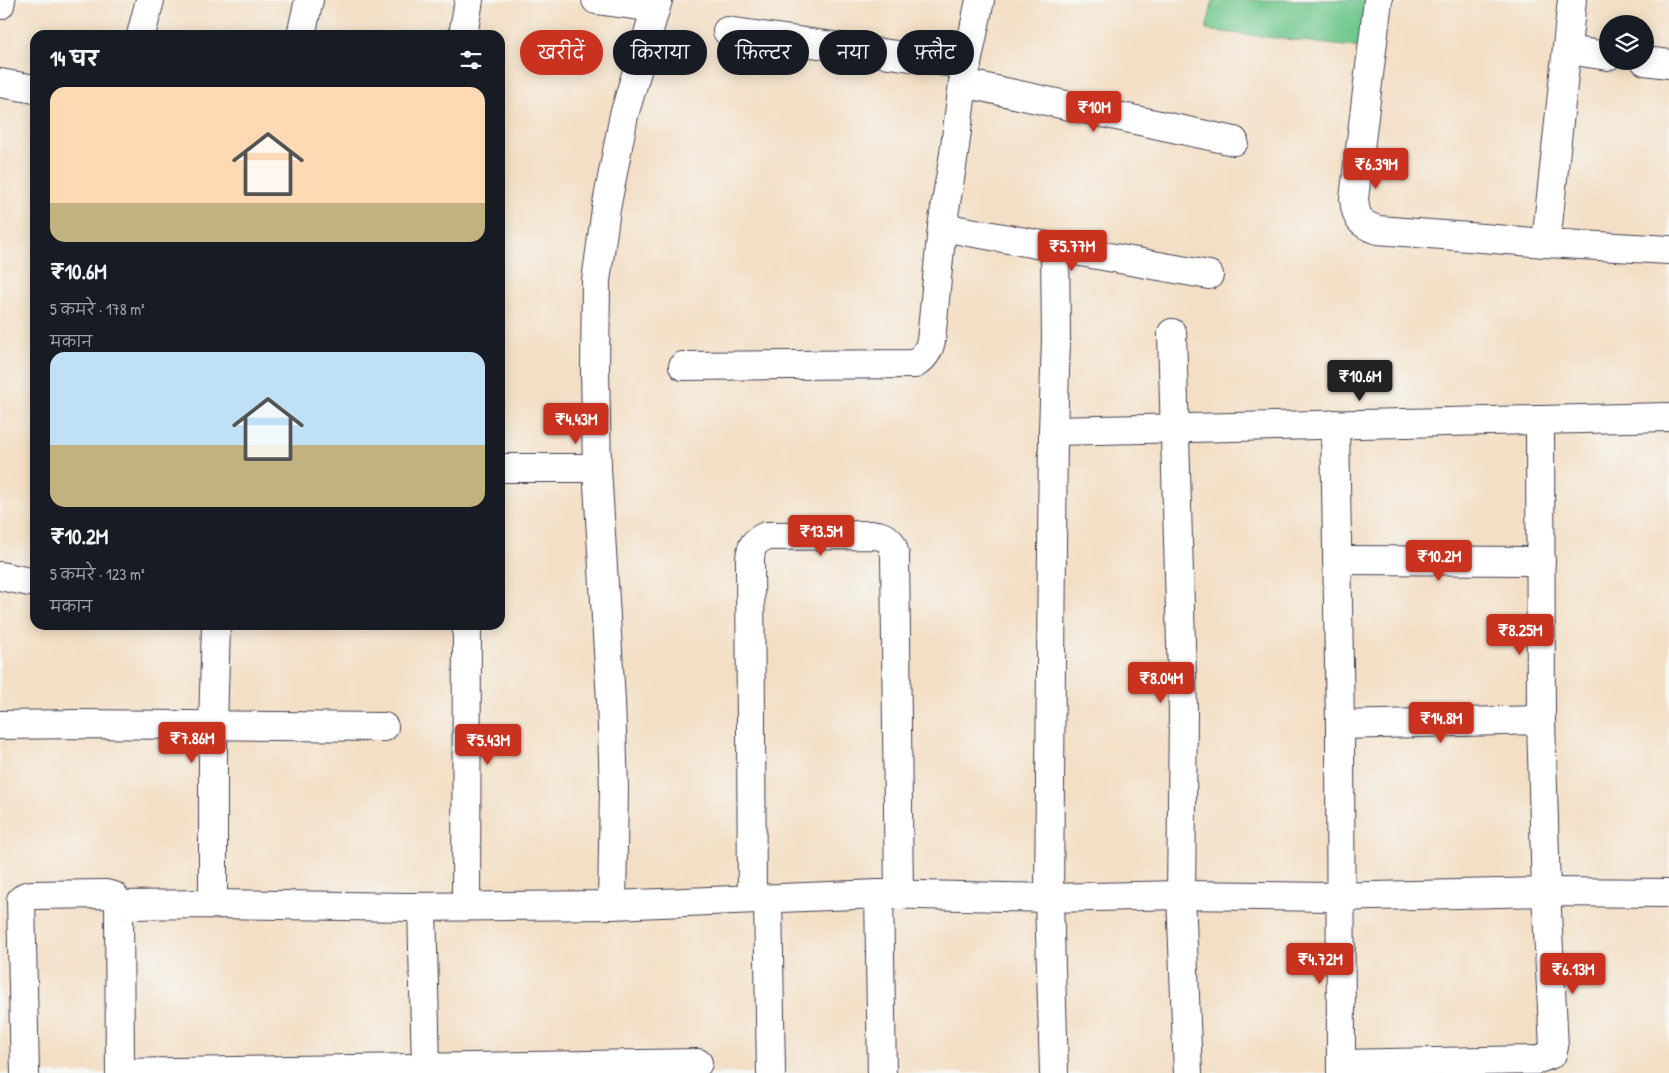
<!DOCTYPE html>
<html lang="hi">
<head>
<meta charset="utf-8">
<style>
	:root { --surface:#171b24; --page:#20242c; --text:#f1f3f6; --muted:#9ea1a6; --accent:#c8321e }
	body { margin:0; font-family:"Patrick Hand","Playpen Sans Deva",sans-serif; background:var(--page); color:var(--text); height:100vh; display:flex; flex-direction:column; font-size:19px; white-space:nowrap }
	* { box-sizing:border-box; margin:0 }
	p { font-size:16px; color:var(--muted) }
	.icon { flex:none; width:28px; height:28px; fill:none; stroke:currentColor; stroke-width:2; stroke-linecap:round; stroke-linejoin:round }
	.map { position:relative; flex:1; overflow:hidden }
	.details { position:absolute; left:30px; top:30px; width:475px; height:600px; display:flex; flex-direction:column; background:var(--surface); border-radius:15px; box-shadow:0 2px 12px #0003 }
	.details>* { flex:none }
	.guide { position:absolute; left:520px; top:30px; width:475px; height:45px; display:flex; gap:10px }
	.buttons { position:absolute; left:1599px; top:15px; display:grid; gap:10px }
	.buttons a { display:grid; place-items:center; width:55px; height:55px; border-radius:50%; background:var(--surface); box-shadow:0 2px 12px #0003; font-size:25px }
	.price { position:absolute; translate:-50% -42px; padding:0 11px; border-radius:5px; background:var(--accent); color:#fff; font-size:16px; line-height:32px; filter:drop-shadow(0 1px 2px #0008) }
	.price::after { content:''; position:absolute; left:50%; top:30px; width:15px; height:11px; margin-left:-8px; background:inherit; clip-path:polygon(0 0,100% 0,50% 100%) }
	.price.selected { background:#222; color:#fff }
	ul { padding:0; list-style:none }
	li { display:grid; align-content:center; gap:10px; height:265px; padding:0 20px }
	li span { display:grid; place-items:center; height:155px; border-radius:15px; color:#555 }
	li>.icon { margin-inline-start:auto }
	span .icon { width:90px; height:90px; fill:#fffc; stroke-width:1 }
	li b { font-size:21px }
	h2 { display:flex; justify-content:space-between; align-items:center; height:60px; padding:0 20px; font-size:21px }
	.tag { padding:0 18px; border-radius:22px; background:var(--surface); box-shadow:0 2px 12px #0003; font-size:18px; line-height:45px }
	.tag.selected { background:var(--accent); color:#fff }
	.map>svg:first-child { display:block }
	.green { fill:#70c88d; stroke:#497564 }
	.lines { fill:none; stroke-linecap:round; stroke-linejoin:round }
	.street-casing { stroke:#413e50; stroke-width:30 }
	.street { stroke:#fff; stroke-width:28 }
</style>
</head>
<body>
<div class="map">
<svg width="1669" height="1073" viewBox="0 0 1669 1073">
	<rect width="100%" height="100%" fill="#f6f6f2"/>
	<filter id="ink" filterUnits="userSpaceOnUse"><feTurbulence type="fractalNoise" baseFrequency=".02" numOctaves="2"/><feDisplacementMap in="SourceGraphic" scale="10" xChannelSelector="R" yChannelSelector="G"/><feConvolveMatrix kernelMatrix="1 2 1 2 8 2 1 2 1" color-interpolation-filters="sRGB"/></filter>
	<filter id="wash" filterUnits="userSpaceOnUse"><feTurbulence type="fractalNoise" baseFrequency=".0096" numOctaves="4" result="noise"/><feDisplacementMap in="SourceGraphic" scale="20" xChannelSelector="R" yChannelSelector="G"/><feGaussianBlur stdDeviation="1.12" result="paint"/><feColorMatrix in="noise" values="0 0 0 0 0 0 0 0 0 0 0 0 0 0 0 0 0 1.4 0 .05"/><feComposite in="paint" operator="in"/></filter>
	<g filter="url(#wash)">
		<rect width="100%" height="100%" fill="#f3dfc5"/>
		<polygon class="green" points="1213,0 1368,0 1362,48 1206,30"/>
	</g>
	<g filter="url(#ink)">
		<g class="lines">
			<defs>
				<g id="street">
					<polyline points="596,0 655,8"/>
					<path d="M1378 0 1354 199C1356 218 1359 224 1378 230L1546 243"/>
					<polyline points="1572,0 1546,243 1669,250"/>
					<polyline points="0,5 1,0"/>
					<polyline points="727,31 967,65"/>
					<polyline points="141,35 150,0"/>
					<polyline points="301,35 309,0"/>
					<polyline points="463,35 469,0"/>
					<polyline points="1567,50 1608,56"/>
					<polyline points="1645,61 1669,64"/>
					<polyline points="0,83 35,89"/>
					<polyline points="963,83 1234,141"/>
					<polyline points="942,227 1209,275"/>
					<polyline points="1172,333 1183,712 1181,895 1188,1073"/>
					<path d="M683 366 915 364C924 358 928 352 931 341L942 227 954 154 963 83 980 0"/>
					<polyline points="1335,424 1340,725 1341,1073"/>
					<polyline points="1053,431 1669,417"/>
					<polyline points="500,468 597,468"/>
					<polyline points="1337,560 1541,561"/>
					<polyline points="0,576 35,583"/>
					<polyline points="0,725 78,724 384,727"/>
					<polyline points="1340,725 1541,720"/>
					<polyline points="879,894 882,1073"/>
					<path d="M752 899 750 559C751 546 754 541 766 536L878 535C891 539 892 543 895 555L899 895"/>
					<polyline points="768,899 771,1073"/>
					<polyline points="213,904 213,725 216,625"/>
					<polyline points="612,905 614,789 611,701 597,468 595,370 596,281 606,209 624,115 658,0"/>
					<polyline points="466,906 467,625"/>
					<polyline points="422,907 426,1067"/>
					<polyline points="1341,1064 1536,1060 1552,1054 1554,1047 1546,892 1541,720 1540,420"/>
					<polyline points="25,1073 21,900 26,896 32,895 106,894 114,896 119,905"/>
					<polyline points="120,1073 119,905 213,904 407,907 612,905 879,894 1049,898 1181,895 1331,897 1546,892 1669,893"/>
					<polyline points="120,1073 698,1063"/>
					<polyline points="1054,1073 1049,898 1053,431 1056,340 1055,247"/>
				</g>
			</defs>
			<use href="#street" class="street-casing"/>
			<use href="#street" class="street"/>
		</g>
	</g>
</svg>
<div class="buttons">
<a><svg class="icon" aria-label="layers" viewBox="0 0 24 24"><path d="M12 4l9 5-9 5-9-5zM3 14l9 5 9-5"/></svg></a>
</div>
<b class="price" style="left:1094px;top:133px">₹10M</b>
<b class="price" style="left:1376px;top:190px">₹6.39M</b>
<b class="price" style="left:1072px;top:272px">₹5.77M</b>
<b class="price selected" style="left:1360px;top:402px">₹10.6M</b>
<b class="price" style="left:576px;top:445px">₹4.43M</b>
<b class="price" style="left:821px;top:557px">₹13.5M</b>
<b class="price" style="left:1439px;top:582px">₹10.2M</b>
<b class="price" style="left:1520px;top:656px">₹8.25M</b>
<b class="price" style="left:1161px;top:704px">₹8.04M</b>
<b class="price" style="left:1441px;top:744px">₹14.8M</b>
<b class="price" style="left:192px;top:764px">₹7.86M</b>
<b class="price" style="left:488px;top:766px">₹5.43M</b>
<b class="price" style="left:1320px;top:985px">₹4.72M</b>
<b class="price" style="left:1573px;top:995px">₹6.13M</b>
<div class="guide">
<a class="tag selected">खरीदें</a>
<a class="tag">किराया</a>
<a class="tag">फ़िल्टर</a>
<a class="tag">नया</a>
<a class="tag">फ़्लैट</a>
</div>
<section class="details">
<h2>14 घर<svg class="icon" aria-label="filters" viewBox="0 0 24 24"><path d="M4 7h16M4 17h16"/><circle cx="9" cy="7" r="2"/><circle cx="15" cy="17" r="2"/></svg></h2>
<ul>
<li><span style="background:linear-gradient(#ffd9b3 75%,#c2b280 0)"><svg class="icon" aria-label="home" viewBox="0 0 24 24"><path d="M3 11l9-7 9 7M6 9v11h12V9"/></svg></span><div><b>₹10.6M</b><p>5 कमरे · 178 m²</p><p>मकान</p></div></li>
<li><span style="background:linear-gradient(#bfe0f5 60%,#c2b280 0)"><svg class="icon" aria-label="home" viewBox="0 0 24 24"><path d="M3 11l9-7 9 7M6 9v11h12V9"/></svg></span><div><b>₹10.2M</b><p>5 कमरे · 123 m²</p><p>मकान</p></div></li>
</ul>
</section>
</div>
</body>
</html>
